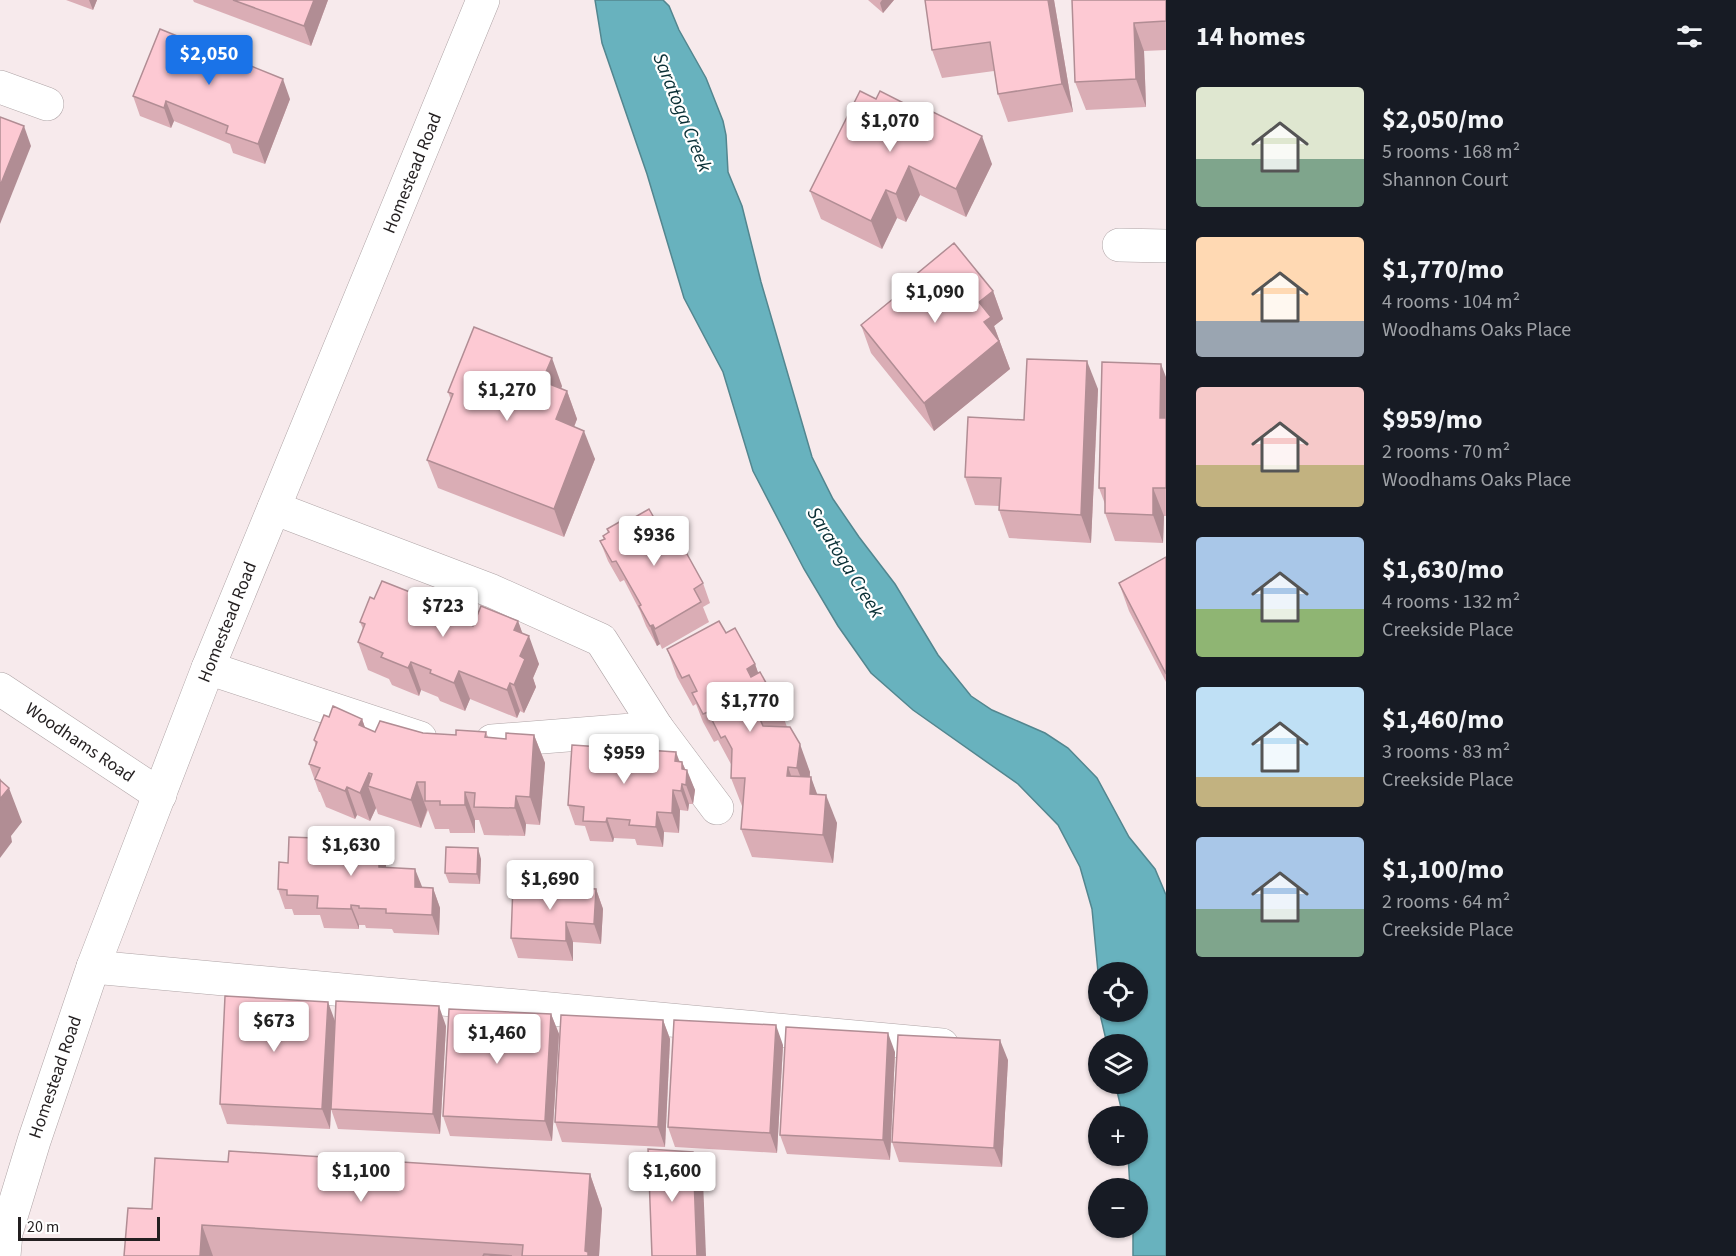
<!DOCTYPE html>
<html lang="en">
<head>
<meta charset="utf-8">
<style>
	:root { --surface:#171b24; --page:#242831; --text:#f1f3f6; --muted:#9ea1a6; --accent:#1a73e8 }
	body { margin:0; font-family:"Source Sans 3",sans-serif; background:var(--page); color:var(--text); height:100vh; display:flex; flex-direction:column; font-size:22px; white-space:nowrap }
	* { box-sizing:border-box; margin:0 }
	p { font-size:20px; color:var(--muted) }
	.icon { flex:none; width:33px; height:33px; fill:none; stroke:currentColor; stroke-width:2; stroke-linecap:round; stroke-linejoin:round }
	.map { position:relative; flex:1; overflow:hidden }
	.panel { display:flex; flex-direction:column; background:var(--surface); width:570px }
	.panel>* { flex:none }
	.tools { position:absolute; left:1088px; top:962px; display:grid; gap:12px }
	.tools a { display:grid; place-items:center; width:60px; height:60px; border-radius:50%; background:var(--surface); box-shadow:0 2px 4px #0004; font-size:30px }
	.scale { position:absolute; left:18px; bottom:15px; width:142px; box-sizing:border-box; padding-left:6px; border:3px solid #231f20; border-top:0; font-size:16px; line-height:21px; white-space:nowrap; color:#231f20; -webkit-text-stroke:4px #fff; paint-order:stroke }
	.price { position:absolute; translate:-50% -51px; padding:0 14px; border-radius:6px; background:#fff; color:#222; font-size:20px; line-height:39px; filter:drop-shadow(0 2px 3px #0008) }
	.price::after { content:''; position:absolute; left:50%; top:36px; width:18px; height:14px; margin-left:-9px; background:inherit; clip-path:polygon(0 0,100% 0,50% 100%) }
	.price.on { background:var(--accent); color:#fff }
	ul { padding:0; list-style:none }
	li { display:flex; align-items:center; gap:18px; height:150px; padding:0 30px }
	li span { display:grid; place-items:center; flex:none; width:168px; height:120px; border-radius:6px; color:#555 }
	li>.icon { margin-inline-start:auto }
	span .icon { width:72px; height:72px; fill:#fffc; stroke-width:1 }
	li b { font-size:26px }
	h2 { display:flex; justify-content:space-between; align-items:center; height:72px; padding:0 30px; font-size:26px }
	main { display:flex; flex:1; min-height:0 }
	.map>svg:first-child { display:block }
	.water { fill:#68b2be; stroke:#53868f; stroke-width:1.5 }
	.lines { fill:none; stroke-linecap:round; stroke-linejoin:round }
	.minor-casing { stroke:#afa4a6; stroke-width:34 }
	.tertiary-casing { stroke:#afa4a6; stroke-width:34 }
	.secondary-casing { stroke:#afa4a6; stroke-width:34 }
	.minor { stroke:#fff; stroke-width:33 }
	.tertiary { stroke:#fff; stroke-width:33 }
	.secondary { stroke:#fff; stroke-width:33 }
	.wall { fill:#daadb5 }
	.shaded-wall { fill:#b18d94 }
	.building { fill:#fdc9d3; stroke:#b18d94; stroke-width:1.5 }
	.labels { text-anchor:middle; stroke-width:4.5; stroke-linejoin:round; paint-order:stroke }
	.street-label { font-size:18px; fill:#231f20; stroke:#fff }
	.water-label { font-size:20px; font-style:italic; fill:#0a3036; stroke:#fff }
</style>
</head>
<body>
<main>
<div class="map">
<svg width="1166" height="1256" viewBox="0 0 1166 1256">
	<rect width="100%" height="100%" fill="#f7eaec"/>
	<polygon class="water" points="595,0 663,0 669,6 679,30 706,78 723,121 726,135 728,172 742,206 761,282 812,457 833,499 859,537 895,584 938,655 971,696 992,710 1045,733 1068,748 1097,778 1129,837 1155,869 1166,895 1166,1256 1133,1256 1133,1227 1137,1227 1137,1188 1130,1188 1128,1155 1137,1155 1137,1116 1123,1116 1115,1083 1137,1083 1137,1044 1107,1044 1100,1014 1100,1011 1137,1011 1137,972 1098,972 1092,909 1080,867 1058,825 1018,784 913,710 871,673 838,626 804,569 753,471 723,372 684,298 647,174 602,43"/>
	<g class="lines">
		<defs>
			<g id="minor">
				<polyline points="0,87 47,104"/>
				<polyline points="1119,245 1166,246"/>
				<polyline points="274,508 492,591 601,640 657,728 492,741"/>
				<polyline points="208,668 420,738"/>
				<polyline points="657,728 717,808"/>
				<polyline points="93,967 942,1045"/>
			</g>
			<polyline id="tertiary" points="0,689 160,795"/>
			<polyline id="secondary" points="4,1256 6,1233 34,1141 93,967 208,668 483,0"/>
		</defs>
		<use href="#minor" class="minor-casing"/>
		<use href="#tertiary" class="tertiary-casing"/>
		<use href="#secondary" class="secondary-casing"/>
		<use href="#minor" class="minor"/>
		<use href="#tertiary" class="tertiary"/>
		<use href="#secondary" class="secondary"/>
	</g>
	<g class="wall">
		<polygon points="66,0 97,0 93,10"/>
		<polygon points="193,0 328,0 311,46 194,2"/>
		<polygon points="868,0 894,0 883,13"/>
		<polygon points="1054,0 1073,112 1008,122 998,94 994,71 942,78 932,50"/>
		<polygon points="1072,0 1166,0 1166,50 1144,51 1146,107 1086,110 1075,82"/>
		<polygon points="860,91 992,164 966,217 920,195 906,222 897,218 882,249 821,219 810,191"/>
		<polygon points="133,96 290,99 265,164 233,153 230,144 174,121 171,128 140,116"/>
		<polygon points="896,291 993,291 1003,319 994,326 1010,369 934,431 871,353 861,325 897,295"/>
		<polygon points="1166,377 1166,516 1164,516 1163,543 1115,541 1105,513 1105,504 1099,488"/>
		<polygon points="562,386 561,389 567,391 577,419 574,427 595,459 564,537 438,488 427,460 451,400 448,392"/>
		<polygon points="1098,389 1091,543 1009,538 999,510 999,506 975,505 965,477 1024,420"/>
		<polygon points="630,520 657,523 703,583 710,603 703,607 709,622 662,649 660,644 657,646 646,626 640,611 624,580 620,582 608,561 600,541 604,540 603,536 608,533 607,529"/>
		<polygon points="1166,557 1166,682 1129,611 1119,583"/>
		<polygon points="374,599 425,610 466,612 471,625 473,626 518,621 522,633 539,664 533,678 536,687 524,713 520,711 517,718 470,699 465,711 440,701 438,697 421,690 419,696 392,685 389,679 368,670 358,642 363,629 360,622"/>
		<polygon points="726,633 755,664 758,673 780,708 787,727 810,772 810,777 817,794 837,823 833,863 752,857 741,829 743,806 742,806 731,778 732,766 718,740 714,742 703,722 696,704 693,706 677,677 667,649"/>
		<polygon points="362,719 365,728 375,732 456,735 486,732 488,737 506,739 534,735 545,763 540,825 526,824 525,836 484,835 479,820 475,820 475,833 450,833 449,829 435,829 428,810 421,828 378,814 376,808 370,821 357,815 355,819 326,807 320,792 319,792 309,764 316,746 314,740"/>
		<polygon points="603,752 682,762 695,790 693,804 689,804 688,811 680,810 679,833 664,832 663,847 637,845 635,839 614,838 613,842 590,841 585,826 575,825 568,805"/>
		<polygon points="342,839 372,840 386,860 386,868 422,887 433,888 440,908 439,935 394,933 392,929 366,928 365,925 359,925 359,929 324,928 320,915 294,915 292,909 285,909 278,889 288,863"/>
		<polygon points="481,859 480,884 449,883 445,873"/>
		<polygon points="596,889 603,909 601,944 573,942 573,961 518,958 511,938"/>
		<polygon points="551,1014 559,1034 552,1141 450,1136 443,1116"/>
		<polygon points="663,1020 670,1039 665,1147 562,1142 555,1122"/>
		<polygon points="335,1021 330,1129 227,1124 220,1104"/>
		<polygon points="446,1026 440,1134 338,1129 331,1109"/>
		<polygon points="783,1045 777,1153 675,1147 668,1127"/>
		<polygon points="895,1052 890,1160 787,1154 780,1135"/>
		<polygon points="1008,1060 1002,1167 899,1162 892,1142"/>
		<polygon points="228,1162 590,1174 602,1209 599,1256 124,1256 152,1209"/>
	</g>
	<g class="shaded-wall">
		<polygon points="89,0 97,0 93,10"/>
		<polygon points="314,0 328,0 311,46 304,26"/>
		<polygon points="882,0 894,0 883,13 880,3"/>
		<polygon points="1048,0 1054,0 1073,112 1062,84"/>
		<polygon points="1134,23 1144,51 1146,107 1136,79"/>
		<polygon points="283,79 290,99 265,164 258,144"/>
		<polygon points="166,101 174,121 171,128 164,108"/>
		<polygon points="24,126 31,146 0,224 0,186"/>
		<polygon points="982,136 992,164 966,217 956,189"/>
		<polygon points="909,166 920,195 906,222 896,194"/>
		<polygon points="886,190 897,218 882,249 871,221"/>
		<polygon points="993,291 1003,319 994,326 1010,369 934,431 924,403 979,302"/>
		<polygon points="552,358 562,386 553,409 542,381"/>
		<polygon points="1087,361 1098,389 1091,543 1081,515"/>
		<polygon points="1161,364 1166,377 1166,436 1160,418"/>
		<polygon points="567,391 577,419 566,447 556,419"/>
		<polygon points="584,431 595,459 564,537 554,509"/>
		<polygon points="1153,488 1164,516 1163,543 1153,515"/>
		<polygon points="420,596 430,624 416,606"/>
		<polygon points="466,612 476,640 462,621"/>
		<polygon points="518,621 526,643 529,636 539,664 533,678 536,687 524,713 514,685 520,656 514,630"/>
		<polygon points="653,625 660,644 657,646 650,626"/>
		<polygon points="411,662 421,690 419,696 408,668"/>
		<polygon points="755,664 765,692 757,697 747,669"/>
		<polygon points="459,671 470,699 465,711 454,683"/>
		<polygon points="510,683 520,711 517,718 507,690"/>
		<polygon points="362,719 372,747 359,725"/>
		<polygon points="534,735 545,763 540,825 530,797"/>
		<polygon points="800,744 810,772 808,796 797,768"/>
		<polygon points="676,752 682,768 682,762 687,774 687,770 695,790 693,804 686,785 675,761"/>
		<polygon points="788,767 798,795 787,776"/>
		<polygon points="369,773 375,788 368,786 376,808 370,821 360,793"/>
		<polygon points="811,777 821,805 810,794"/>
		<polygon points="0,778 5,793 9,788 22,822 11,836 12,842 0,858"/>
		<polygon points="417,782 427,810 421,828 411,800"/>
		<polygon points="682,784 689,804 688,811 681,791"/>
		<polygon points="347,787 357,815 355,819 345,791"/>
		<polygon points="673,790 680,810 679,833 672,813"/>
		<polygon points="465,792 475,820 475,833 465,805"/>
		<polygon points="826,795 837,823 833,863 823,835"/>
		<polygon points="516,796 526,824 525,836 515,808"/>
		<polygon points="657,812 664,832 663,847 656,827"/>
		<polygon points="607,818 614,838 613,842 606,822"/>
		<polygon points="379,841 386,860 386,887 379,867"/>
		<polygon points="478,848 481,859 480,884 477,874"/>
		<polygon points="415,869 423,889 415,887"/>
		<polygon points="433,888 440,908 439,935 432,915"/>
		<polygon points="596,889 603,909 601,944 594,924"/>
		<polygon points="351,905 359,925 359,929 351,909"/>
		<polygon points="566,922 573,942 573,961 566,941"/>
		<polygon points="328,1002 335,1021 330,1129 322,1109"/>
		<polygon points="439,1006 446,1026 440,1134 433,1114"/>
		<polygon points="551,1014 559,1034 552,1141 545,1121"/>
		<polygon points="663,1020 670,1039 665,1147 658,1127"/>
		<polygon points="776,1025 783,1045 777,1153 770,1133"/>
		<polygon points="888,1033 895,1052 890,1160 883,1140"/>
		<polygon points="1000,1040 1008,1060 1002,1167 994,1148"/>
		<polygon points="693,1152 703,1180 706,1256 697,1256"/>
		<polygon points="590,1174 602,1209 599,1256 587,1256 585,1251"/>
		<polygon points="202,1225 213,1256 200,1256"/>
	</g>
	<g class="building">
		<polygon points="233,0 314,0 304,26"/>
		<polygon points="925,0 1048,0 1062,84 998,94 990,42 932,50"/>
		<polygon points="1072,0 1166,0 1166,21 1134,23 1136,79 1075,82"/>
		<polygon points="160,29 283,79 258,144 226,133 228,126 166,101 164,108 133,96"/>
		<polygon points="860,91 876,99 880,91 931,117 933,112 982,136 956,189 909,166 896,194 886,190 871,221 810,191"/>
		<polygon points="0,117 24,126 0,186"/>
		<polygon points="954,243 993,291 979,302 991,317 984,322 999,341 924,403 861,325 899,294 896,291"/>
		<polygon points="474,327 552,358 542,381 567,391 556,419 584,431 554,509 427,460 453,394 448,392"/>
		<polygon points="1027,359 1087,361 1081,515 999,510 1001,478 965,477 968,417 1024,420"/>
		<polygon points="1102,362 1161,364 1160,418 1166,418 1166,488 1153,488 1153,515 1105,513 1105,488 1099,488"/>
		<polygon points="649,509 657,523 667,518 703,583 694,589 701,602 655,629 653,625 650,626 639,606 641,605 616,561 612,562 600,541 605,539 603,536 609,532 607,529 628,517 630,520"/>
		<polygon points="1166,557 1166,674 1119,583"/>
		<polygon points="382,581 420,596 416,606 425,610 430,598 466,612 462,621 473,626 481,606 518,621 514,630 529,636 520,656 525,659 514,685 510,683 507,690 459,671 454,683 430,673 431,670 411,662 408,668 381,657 383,653 358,642 365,624 360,622 370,597 374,599"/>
		<polygon points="719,621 726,633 735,628 755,664 747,669 751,677 760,672 780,708 760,719 763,726 790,727 800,744 797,768 788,767 787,776 811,777 810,794 826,795 823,835 741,829 745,778 731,778 732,749 725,736 721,738 708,712 703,714 692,693 697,691 689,675 682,678 667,649"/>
		<polygon points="333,706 362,719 359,725 375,732 380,721 423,733 456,735 456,730 486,732 485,737 506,739 506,733 534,735 530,797 516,796 515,808 474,807 475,793 465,792 465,805 440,805 440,801 425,801 425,782 417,782 411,800 368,786 372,774 369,773 360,793 347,787 345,791 315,779 320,768 309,764 317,742 314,740 324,715 329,717"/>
		<polygon points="572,745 601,747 600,752 647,755 647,750 676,752 675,761 682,762 682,769 687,770 686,785 682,784 681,791 673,790 672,813 657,812 656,827 629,825 630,820 607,818 606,822 583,821 584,807 568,805"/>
		<polygon points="0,780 9,788 0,799"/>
		<polygon points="342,834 370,836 370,840 379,841 379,867 415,869 415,887 433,888 432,915 386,913 386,909 359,908 359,906 351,905 351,909 317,908 318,896 287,895 287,890 278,889 279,862 288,863 289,837 342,839"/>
		<polygon points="446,847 478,848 477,874 445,873"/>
		<polygon points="513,885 596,889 594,924 566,922 566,941 511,938"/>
		<polygon points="225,996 328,1002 322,1109 220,1104"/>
		<polygon points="336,1001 439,1006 433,1114 331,1109"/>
		<polygon points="449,1009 551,1014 545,1121 443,1116"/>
		<polygon points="561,1015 663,1020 658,1127 555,1122"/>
		<polygon points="674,1020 776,1025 770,1133 668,1127"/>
		<polygon points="786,1027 888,1033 883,1140 780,1135"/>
		<polygon points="898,1035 1000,1040 994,1148 892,1142"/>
		<polygon points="648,1149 693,1152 697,1256 652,1256"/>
		<polygon points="229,1151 590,1174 585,1251 588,1252 588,1256 522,1256 523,1245 202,1225 200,1256 124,1256 128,1208 152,1209 155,1158 228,1162"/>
		<polygon points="484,1254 512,1256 483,1256"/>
	</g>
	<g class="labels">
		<g class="street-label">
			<text transform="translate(412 173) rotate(-68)" y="6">Homestead Road</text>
			<text transform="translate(227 622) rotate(-68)" y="6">Homestead Road</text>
			<text transform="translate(80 742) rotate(34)" y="6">Woodhams Road</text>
			<text transform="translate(55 1077) rotate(-71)" y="6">Homestead Road</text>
		</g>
		<g class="water-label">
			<text transform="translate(683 112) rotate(68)" y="7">Saratoga Creek</text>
			<text transform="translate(846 562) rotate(58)" y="7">Saratoga Creek</text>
		</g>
	</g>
</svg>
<div class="tools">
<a><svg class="icon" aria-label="locate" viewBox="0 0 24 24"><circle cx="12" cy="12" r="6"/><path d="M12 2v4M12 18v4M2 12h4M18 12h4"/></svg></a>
<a><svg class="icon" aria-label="layers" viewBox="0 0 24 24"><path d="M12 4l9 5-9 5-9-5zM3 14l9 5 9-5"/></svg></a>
<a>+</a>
<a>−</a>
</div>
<div class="scale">20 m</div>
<b class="price on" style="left:209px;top:86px">$2,050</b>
<b class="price" style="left:890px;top:153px">$1,070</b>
<b class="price" style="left:935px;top:324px">$1,090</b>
<b class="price" style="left:507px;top:422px">$1,270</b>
<b class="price" style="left:654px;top:567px">$936</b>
<b class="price" style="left:443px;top:638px">$723</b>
<b class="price" style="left:750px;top:733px">$1,770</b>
<b class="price" style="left:624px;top:785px">$959</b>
<b class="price" style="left:351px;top:877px">$1,630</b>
<b class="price" style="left:550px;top:911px">$1,690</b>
<b class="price" style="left:274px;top:1053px">$673</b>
<b class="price" style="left:497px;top:1065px">$1,460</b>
<b class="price" style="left:361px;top:1203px">$1,100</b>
<b class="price" style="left:672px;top:1203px">$1,600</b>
</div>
<section class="panel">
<h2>14 homes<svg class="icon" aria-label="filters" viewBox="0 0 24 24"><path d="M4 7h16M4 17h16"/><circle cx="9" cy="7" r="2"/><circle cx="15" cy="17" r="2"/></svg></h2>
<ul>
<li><span style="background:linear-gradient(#dfe7d0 60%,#7fa58c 0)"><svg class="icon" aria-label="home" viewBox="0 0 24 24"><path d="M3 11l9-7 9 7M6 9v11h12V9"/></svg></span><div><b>$2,050/mo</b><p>5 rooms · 168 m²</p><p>Shannon Court</p></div></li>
<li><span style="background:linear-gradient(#ffd9b3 70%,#9aa5b1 0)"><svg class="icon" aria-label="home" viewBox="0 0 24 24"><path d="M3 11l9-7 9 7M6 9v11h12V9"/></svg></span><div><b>$1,770/mo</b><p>4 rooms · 104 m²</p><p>Woodhams Oaks Place</p></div></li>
<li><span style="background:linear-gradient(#f6c9c9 65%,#c2b280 0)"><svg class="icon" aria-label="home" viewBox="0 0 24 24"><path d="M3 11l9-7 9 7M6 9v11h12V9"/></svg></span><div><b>$959/mo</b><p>2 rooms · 70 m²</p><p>Woodhams Oaks Place</p></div></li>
<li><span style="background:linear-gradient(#a9c7e8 60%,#8fb573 0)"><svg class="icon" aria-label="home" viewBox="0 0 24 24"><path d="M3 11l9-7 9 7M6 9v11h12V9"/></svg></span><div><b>$1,630/mo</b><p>4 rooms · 132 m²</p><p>Creekside Place</p></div></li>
<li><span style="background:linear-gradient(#bfe0f5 75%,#c2b280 0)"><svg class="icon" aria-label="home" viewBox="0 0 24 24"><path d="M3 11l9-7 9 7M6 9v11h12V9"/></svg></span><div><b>$1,460/mo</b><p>3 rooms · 83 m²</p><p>Creekside Place</p></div></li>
<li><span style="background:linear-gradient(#a9c7e8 60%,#7fa58c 0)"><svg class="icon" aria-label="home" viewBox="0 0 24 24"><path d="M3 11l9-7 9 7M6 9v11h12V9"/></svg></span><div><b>$1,100/mo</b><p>2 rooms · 64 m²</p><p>Creekside Place</p></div></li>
</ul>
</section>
</main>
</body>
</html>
